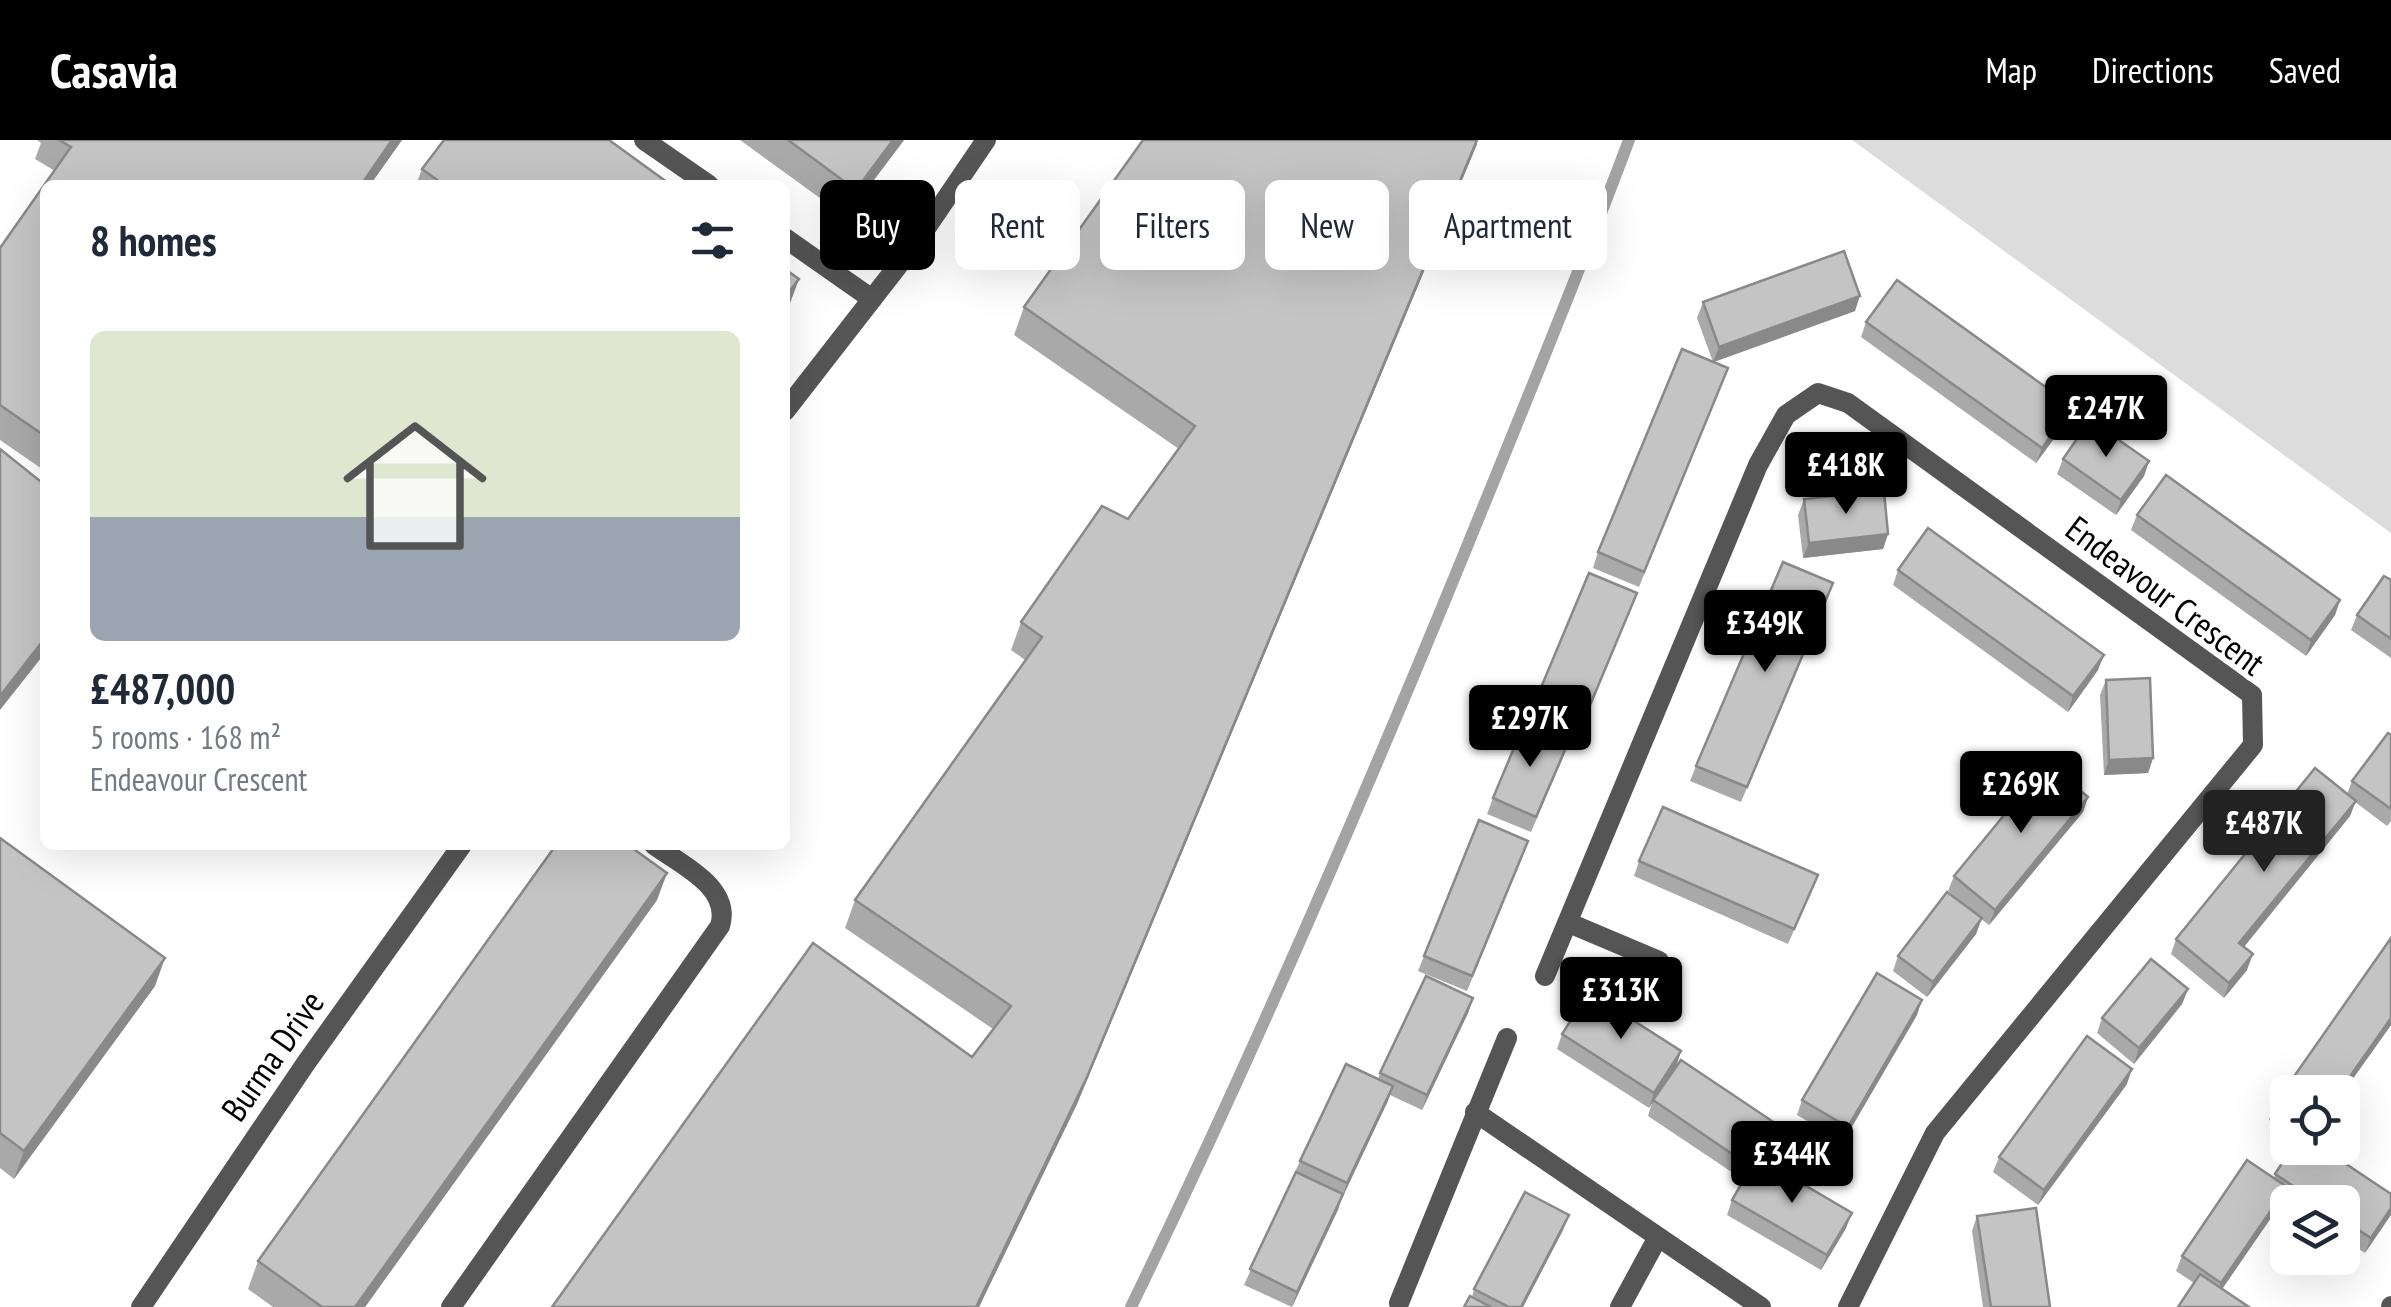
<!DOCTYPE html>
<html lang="en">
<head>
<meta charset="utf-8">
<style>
	:root { --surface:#fff; --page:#f6f6f7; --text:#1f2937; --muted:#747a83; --accent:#000 }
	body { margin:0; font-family:"PT Sans Narrow",sans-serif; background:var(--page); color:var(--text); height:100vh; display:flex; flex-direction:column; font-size:38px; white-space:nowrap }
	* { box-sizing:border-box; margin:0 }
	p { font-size:32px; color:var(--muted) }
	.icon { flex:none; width:55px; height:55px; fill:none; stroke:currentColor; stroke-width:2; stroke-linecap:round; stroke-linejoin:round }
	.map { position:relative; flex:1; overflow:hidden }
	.drawer { position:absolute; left:40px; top:40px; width:750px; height:670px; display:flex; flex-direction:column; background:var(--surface); border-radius:15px; box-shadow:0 10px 40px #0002 }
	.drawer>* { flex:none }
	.guide { position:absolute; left:820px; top:40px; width:950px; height:90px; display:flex; gap:20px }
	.tools { position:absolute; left:2270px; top:935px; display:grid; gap:20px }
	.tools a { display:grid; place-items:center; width:90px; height:90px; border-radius:15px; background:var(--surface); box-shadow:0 10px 40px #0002; font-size:50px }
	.price { position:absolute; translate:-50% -85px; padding:0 22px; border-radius:10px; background:var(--accent); color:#fff; font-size:32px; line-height:65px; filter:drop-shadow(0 2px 5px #0008) }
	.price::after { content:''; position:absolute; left:50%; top:60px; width:30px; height:22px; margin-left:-15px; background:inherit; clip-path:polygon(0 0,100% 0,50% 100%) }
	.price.active { background:#222; color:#fff }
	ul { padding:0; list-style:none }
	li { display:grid; align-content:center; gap:20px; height:530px; padding:0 50px }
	li span { display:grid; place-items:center; height:310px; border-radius:15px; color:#555 }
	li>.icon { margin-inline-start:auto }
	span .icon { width:180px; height:180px; fill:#fffc; stroke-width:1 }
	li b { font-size:42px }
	h2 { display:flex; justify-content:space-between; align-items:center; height:120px; padding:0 50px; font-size:42px }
	.chip { padding:0 35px; border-radius:15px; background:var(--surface); box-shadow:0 10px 40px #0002; font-size:35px; line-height:90px }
	.chip.active { background:var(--accent); color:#fff }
	header { display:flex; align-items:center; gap:60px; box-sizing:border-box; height:140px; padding:0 50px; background:var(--accent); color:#fff }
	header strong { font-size:48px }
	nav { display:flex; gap:55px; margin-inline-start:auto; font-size:35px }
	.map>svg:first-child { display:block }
	.green { fill:#dcdcdc }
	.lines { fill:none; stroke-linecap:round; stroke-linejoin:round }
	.stream { stroke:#a3a3a3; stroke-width:12 }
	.lane { stroke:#555; stroke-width:20 }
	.street { stroke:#555; stroke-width:20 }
	.wall { fill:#a9a9a9 }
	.shaded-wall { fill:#898989 }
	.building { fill:#c4c4c4; stroke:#898989; stroke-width:2.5 }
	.labels { text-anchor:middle; stroke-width:10; stroke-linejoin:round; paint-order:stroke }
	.street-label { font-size:35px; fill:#000; stroke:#fff }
</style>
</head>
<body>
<header>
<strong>Casavia</strong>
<nav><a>Map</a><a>Directions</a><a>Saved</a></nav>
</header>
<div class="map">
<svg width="2391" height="1167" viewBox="0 0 2391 1167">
	<rect width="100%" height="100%" fill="#fff"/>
	<polygon class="green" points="1852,0 2391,0 2391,393"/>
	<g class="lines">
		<path class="stream" d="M1131 1167C1251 920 1360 668 1464 414 1520 276 1577 139 1629 0"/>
		<g class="lane">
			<polyline points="644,0 709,45"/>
			<polyline points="785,98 872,159"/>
			<path d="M451 1167 720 786C732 747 680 724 654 705"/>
		</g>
		<g class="street">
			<polyline points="785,271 918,100 986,0"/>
			<polyline points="1569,783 1659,821"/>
			<polyline points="1545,836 1758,325 1786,275 1818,253 1848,263 2252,555 2253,605 1935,993 1848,1167"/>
			<polyline points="1475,972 1761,1167"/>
			<polyline points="1399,1163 1507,898"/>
			<polyline points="141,1167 306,923 462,705"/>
			<polyline points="1620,1167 1658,1097"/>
			<polyline points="2391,1167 2391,1166"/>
		</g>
	</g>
	<g class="wall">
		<polygon points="37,0 402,0 370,45 45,45 45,331 0,300 0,108 55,31 35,19 41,3"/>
		<polygon points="740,0 904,0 846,77"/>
		<polygon points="1477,4 1077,964 979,1167 552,1167 972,917 993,889 845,788 855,760 1025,520 1011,510 1021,482 1128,379 1179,309 1014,195 1024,167"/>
		<polygon points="422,29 671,45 416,45"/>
		<polygon points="1703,162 1855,171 1714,222 1722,243 1639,447 1593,428 1598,412 1713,222 1697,178"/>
		<polygon points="1866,182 2067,281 2036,323 1861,197"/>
		<polygon points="2063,319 2149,321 2144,336 2116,375 2057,334"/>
		<polygon points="1804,359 1888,394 1883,409 1803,418 1798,375"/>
		<polygon points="2137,375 2340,460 2335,475 2306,516 2131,390"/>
		<polygon points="1898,430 2098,530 2068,572 1893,445"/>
		<polygon points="2391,440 2391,518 2351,490 2357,475"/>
		<polygon points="1833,443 1741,662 1690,641 1696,626"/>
		<polygon points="1637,453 1574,604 1527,584 1532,569"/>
		<polygon points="2106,540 2153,618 2148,633 2104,635 2100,555"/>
		<polygon points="2391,595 2391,681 2387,686 2355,662 2350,676 2244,807 2247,830 2224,858 2171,814 2176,799 2347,654 2352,641"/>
		<polygon points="1563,618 1531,692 1487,674 1493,658"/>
		<polygon points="2088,657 2083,672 1989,785 1981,779 1976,794 1927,857 1893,831 1898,816 1974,772 1948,751 1954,736"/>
		<polygon points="0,698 155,846 14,1039 0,1028"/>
		<polygon points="1523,716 1467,851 1418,831 1424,816"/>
		<polygon points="1639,721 1818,735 1788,804 1634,736"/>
		<polygon points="657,760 365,1167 273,1167 248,1149 258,1121"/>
		<polygon points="2391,798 2391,885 2342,954 2342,952 2288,952 2288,993 2269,980 2274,965"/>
		<polygon points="2188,849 2182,864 2134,924 2097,893 2102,878"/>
		<polygon points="1473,858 1468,873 1422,970 1390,955 1292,1167 1244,1145 1300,1021 1378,939 1380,933"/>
		<polygon points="1917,875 1843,1002 1797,975 1802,960"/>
		<polygon points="1562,894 1681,911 1676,927 1772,981 1766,997 1739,1037 1648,976 1652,963 1649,968 1557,909"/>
		<polygon points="2127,944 2038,1065 1993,1032 1999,1017"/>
		<polygon points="2275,1034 2391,1054 2365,1113 2342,1098 2342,1062 2290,1062 2283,1058 2222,1149 2194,1143 2176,1131 2182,1116 2274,1038"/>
		<polygon points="1732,1060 1846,1088 1821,1130 1727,1075"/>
		<polygon points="1977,1076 2050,1167 1983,1167 1972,1091"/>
		<polygon points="1563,1090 1523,1167 1464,1167 1472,1157 1474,1149"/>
	</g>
	<g class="shaded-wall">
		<polygon points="392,0 402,0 370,45 361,45"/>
		<polygon points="893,0 904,0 846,77 856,50"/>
		<polygon points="1477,0 1477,4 1077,964 979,1167 976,1167"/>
		<polygon points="799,139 789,166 785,171 785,157"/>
		<polygon points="1860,156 1855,171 1713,222 1719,207"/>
		<polygon points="2072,266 2067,281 2036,323 2042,308"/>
		<polygon points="2149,321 2144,336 2116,375 2121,360"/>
		<polygon points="1888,394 1883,409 1803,418 1809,403"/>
		<polygon points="2340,460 2335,475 2306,516 2311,500"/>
		<polygon points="45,498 45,513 0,570 0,556"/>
		<polygon points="2104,515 2098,530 2068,572 2073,556"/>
		<polygon points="2153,618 2148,633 2104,635 2109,620"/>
		<polygon points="2088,657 2083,672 1989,785 1995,770"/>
		<polygon points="2356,661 2350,676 2234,819 2239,803"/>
		<polygon points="667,733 657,760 365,1167 355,1167"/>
		<polygon points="1982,778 1976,794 1927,857 1933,842"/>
		<polygon points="2253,814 2247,830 2224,858 2229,843"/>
		<polygon points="165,818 155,846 14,1039 24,1011"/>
		<polygon points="2188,849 2182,864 2134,924 2139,908"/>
		<polygon points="1473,858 1468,873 1422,970 1427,955"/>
		<polygon points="1922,860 1917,875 1843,1002 1848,987"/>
		<polygon points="2391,878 2391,885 2342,954 2342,952 2339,952"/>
		<polygon points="1681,911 1676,927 1649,968 1654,953"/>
		<polygon points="2132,929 2127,944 2038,1065 2044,1050"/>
		<polygon points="1393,946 1388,961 1342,1058 1347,1043"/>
		<polygon points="1772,981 1766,997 1739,1037 1744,1022"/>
		<polygon points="2287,1047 2282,1062 2216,1158 2221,1143"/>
		<polygon points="1343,1054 1338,1070 1292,1167 1297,1152"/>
		<polygon points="2391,1068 2391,1075 2365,1113 2371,1098"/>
		<polygon points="1852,1073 1846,1088 1821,1130 1827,1115"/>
		<polygon points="1569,1075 1563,1090 1523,1167 1521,1167"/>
	</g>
	<g class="building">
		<polygon points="59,0 392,0 361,45 45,45 45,296 0,265 0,108 71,7"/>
		<polygon points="444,0 609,0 671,45 444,45 422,29"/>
		<polygon points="788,0 893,0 856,50"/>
		<polygon points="1143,0 1477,0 1087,937 976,1167 552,1167 813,803 972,917 1011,866 855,760 1042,497 1021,482 1102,366 1128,379 1195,286 1024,167"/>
		<polygon points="1844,111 1860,156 1719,207 1703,162"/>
		<polygon points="785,129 799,139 785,157"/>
		<polygon points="1897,140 2072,266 2042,308 1866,182"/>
		<polygon points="1682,209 1728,228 1644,432 1598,412"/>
		<polygon points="2090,280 2149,321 2121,360 2063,319"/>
		<polygon points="0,309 45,345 45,498 0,556"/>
		<polygon points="2166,335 2340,460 2311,500 2137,375"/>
		<polygon points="1884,351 1888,394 1809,403 1804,359"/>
		<polygon points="1928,388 2104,515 2073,556 1898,430"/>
		<polygon points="1783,422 1833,443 1747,647 1696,626"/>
		<polygon points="1589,433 1637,453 1580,589 1532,569"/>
		<polygon points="2384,436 2391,440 2391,499 2357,475"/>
		<polygon points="2150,538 2153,618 2109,620 2106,540"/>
		<polygon points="1524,584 1568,603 1536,677 1493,658"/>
		<polygon points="2388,593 2391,595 2391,669 2352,641"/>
		<polygon points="2047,623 2088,657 1995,770 1954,736"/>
		<polygon points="2315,628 2356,661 2239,803 2253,814 2229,843 2176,799"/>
		<polygon points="1663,667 1818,735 1794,789 1639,721"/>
		<polygon points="1479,680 1528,701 1472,836 1424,816"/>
		<polygon points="0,698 165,818 24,1011 0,993"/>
		<polygon points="556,705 628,705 667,733 355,1167 322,1167 258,1121"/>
		<polygon points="1947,752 1982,778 1933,842 1898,816"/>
		<polygon points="2391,798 2391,878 2339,952 2288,952 2288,974 2274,965"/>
		<polygon points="2151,819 2188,849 2139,908 2102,878"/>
		<polygon points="1877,833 1922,860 1848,987 1802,960"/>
		<polygon points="1426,836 1473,858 1427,955 1380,933"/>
		<polygon points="1589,852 1681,911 1654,953 1562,894"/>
		<polygon points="2087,896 2132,929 2044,1050 1999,1017"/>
		<polygon points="1681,920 1772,981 1744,1022 1653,960"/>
		<polygon points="1346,924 1393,946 1347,1043 1300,1021"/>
		<polygon points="2292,1008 2322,1008 2391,1054 2391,1068 2371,1098 2342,1079 2342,1062 2318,1062 2275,1034"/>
		<polygon points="1757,1017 1852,1073 1827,1115 1732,1060"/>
		<polygon points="2247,1020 2287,1047 2221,1143 2182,1116"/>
		<polygon points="1296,1032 1343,1054 1297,1152 1250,1129"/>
		<polygon points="1525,1052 1569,1075 1521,1167 1509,1167 1474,1149"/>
		<polygon points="2036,1068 2050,1167 1991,1167 1977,1076"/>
		<polygon points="2200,1134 2249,1167 2178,1167"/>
		<polygon points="1470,1156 1491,1167 1464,1167"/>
	</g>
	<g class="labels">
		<g class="street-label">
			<text transform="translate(2165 456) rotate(37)" y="12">Endeavour Crescent</text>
			<text transform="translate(273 916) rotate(-55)" y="12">Burma Drive</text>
		</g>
	</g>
</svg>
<div class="tools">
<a><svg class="icon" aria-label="locate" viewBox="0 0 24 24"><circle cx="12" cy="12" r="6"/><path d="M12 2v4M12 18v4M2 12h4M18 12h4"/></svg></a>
<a><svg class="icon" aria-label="layers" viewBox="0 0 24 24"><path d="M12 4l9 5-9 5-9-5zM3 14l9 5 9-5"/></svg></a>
</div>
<b class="price" style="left:2106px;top:320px">£247K</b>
<b class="price" style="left:1846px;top:377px">£418K</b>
<b class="price" style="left:1765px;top:535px">£349K</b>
<b class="price" style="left:1530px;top:630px">£297K</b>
<b class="price" style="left:2021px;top:696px">£269K</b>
<b class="price active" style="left:2264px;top:735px">£487K</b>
<b class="price" style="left:1621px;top:902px">£313K</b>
<b class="price" style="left:1792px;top:1066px">£344K</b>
<div class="guide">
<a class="chip active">Buy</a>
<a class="chip">Rent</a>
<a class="chip">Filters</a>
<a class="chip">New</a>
<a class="chip">Apartment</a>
</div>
<section class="drawer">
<h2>8 homes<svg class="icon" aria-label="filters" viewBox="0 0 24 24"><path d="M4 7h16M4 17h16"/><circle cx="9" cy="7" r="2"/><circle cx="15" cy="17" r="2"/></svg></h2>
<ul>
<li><span style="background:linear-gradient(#dfe7d0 60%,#9aa5b1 0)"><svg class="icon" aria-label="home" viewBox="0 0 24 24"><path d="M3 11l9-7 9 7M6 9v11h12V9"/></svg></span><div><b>£487,000</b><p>5 rooms · 168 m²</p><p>Endeavour Crescent</p></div></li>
</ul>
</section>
</div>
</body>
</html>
